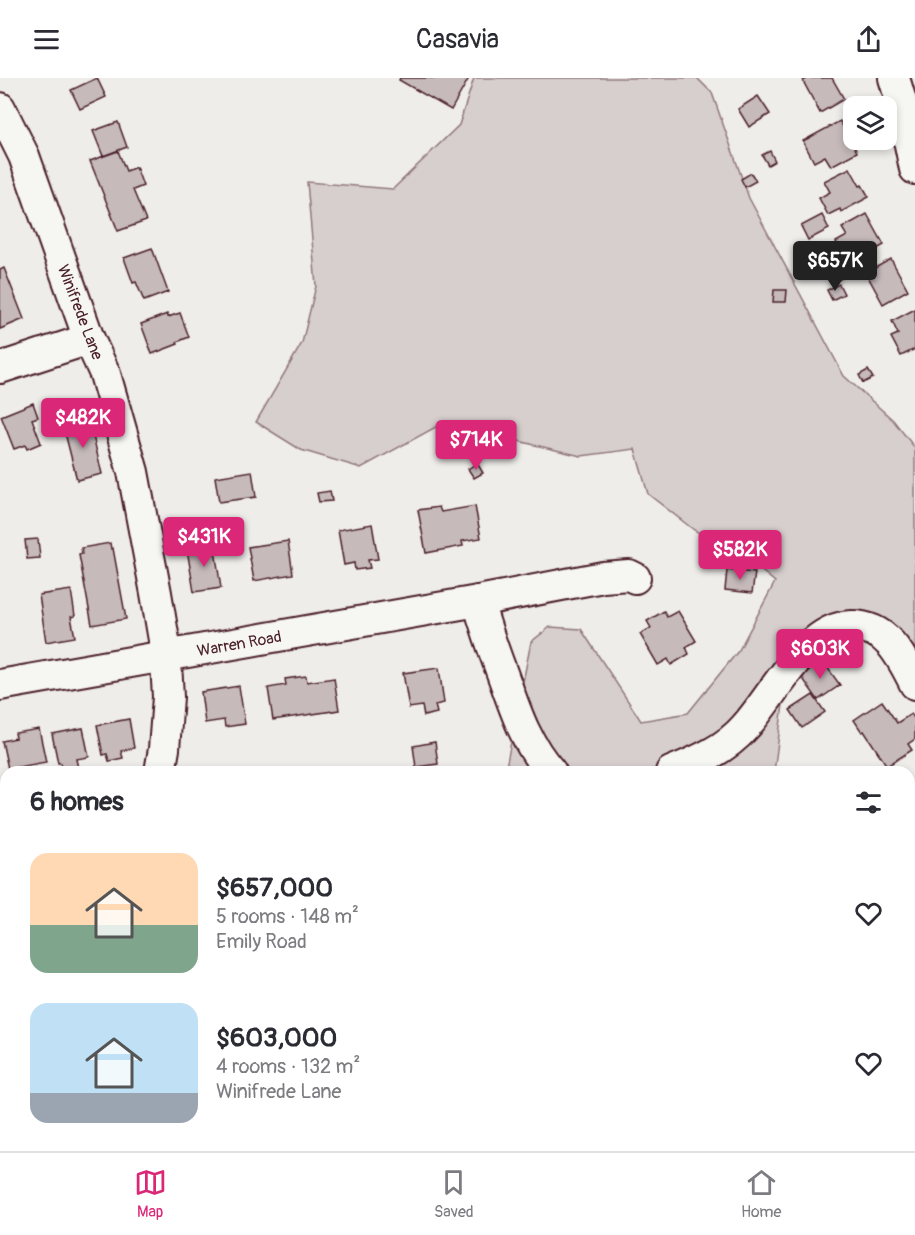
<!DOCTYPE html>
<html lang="en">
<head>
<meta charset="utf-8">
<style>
	:root { --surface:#fff; --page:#f7f7f7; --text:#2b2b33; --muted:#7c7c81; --line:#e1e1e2; --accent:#db2777 }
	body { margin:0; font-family:Pangolin,sans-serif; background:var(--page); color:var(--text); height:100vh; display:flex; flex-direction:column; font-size:22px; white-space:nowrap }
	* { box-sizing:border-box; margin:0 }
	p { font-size:20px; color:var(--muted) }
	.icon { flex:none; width:33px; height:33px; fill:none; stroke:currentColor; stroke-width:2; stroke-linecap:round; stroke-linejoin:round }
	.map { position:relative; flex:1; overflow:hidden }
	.side { position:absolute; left:0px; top:688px; width:915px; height:386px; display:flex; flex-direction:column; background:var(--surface); border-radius:18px 18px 0 0; box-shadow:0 3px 9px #0003 }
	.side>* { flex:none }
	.fabs { position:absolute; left:843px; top:18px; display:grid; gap:12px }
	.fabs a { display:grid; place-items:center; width:54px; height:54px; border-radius:12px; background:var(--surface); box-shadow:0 3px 9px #0003; font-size:30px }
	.price { position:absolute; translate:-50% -51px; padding:0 14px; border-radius:6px; background:var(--accent); color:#fff; font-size:20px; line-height:39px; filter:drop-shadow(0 2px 3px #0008) }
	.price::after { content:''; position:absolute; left:50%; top:36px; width:18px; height:14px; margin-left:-9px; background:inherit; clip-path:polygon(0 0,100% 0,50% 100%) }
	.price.selected { background:#222; color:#fff }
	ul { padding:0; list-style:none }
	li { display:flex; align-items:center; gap:18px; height:150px; padding:0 30px }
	li span { display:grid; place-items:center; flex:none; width:168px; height:120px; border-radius:18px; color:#555 }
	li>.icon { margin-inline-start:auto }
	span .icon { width:72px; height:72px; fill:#fffc; stroke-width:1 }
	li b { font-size:26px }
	h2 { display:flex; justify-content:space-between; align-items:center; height:72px; padding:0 30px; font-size:26px }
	header { display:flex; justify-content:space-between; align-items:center; height:78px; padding:0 30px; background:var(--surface); font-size:27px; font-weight:600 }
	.menu { display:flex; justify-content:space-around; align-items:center; height:84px; border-top:2px solid var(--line); background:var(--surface); font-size:16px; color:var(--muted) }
	.menu a { display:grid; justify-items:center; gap:3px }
	.menu .selected { color:var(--accent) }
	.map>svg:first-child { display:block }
	.green { fill:#d7cfce; stroke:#90777c; stroke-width:1.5 }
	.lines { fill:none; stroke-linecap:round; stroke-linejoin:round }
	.stream { stroke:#8a6f74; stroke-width:7 }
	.building { fill:#c6babb; stroke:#4a1f2b; stroke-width:1.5 }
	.minor-casing { stroke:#4a1f2b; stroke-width:34 }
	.minor { stroke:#f6f6f2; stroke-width:30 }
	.labels { text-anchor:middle; stroke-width:6; stroke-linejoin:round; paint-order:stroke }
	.street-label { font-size:16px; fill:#4a1f2b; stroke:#f6f6f2 }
</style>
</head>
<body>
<header><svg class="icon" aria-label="menu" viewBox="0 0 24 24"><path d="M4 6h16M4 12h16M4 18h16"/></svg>Casavia<svg class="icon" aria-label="share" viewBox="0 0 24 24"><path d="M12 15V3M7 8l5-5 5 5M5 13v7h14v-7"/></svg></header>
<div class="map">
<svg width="915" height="1073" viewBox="0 0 915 1073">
	<rect width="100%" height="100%" fill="#efedea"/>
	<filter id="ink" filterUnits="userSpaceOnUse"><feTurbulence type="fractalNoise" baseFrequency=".0167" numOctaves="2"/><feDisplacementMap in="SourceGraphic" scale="12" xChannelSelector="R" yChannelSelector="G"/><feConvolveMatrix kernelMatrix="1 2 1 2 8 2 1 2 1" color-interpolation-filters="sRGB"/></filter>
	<g filter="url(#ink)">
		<g class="green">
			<polygon points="474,0 697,0 712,15 749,120 844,298 893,342 915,370 915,578 842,544 784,619 774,694 505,694 531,564 550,549 581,551 641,643 688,635 739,572 775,504 752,485 694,452 648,416 635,371 581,378 443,345 361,390 301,372 256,344 302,265 316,208 307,104 393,111 459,47"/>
			<polygon points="0,789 6,796 6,1068 150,1068 153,1073 0,1073"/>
			<polygon points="915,868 915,1071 913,1073 612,1073 619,1068 909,1068 909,872"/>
			<polygon points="305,1068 473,1068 474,1073 305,1073"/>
		</g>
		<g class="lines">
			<g class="stream">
				<polyline points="909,933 915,929"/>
				<polyline points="711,1073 718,1068"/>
			</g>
		</g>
		<g class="building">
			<polygon points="97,0 106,19 80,31 71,12"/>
			<polygon points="400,0 469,0 451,32 399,2"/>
			<polygon points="808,0 832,0 844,21 820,35 803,3"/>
			<polygon points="758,18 770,36 749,49 738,31"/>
			<polygon points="840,43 857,74 831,88 825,78 814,84 803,63"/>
			<polygon points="118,44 127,69 103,78 93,53"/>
			<polygon points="118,73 126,93 136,89 143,108 133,112 146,143 118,153 90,83"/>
			<polygon points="770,73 775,83 768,87 762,77"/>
			<polygon points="850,90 860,108 862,107 869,119 841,134 840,131 828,137 819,120 830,114 824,103"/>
			<polygon points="751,95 756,103 745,109 741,101"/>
			<polygon points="867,136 884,167 849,187 846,182 836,188 827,172 837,166 836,164 847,158 842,150"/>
			<polygon points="822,137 829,151 808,162 801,148"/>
			<polygon points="152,170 168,214 144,223 136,204 133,205 124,180"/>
			<polygon points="891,181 908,212 883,226 866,195"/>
			<polygon points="844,187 848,197 831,205 826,196"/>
			<polygon points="4,190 24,241 0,251 0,192"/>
			<polygon points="839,206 844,216 832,222 827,212"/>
			<polygon points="774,212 787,212 786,224 773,224"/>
			<polygon points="915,231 915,271 901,278 891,259 898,256 892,243"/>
			<polygon points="180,235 189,259 177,264 178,266 152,276 141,246 167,236 168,239"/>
			<polygon points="868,292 873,300 863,305 859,297"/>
			<polygon points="33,325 38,339 32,341 41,365 27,371 25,367 14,371 1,338"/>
			<polygon points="89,341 102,396 77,402 63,347"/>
			<polygon points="477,385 483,395 474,400 468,391"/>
			<polygon points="252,393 256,419 219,424 215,399"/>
			<polygon points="330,413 332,423 319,424 317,415"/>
			<polygon points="475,428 481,460 462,463 463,468 426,475 418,432 439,429 441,434"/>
			<polygon points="372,446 378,481 368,482 370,490 355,492 354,485 344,487 338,452"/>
			<polygon points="38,461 40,480 27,481 25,462"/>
			<polygon points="288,463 293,496 254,503 248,469"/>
			<polygon points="110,465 111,471 113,470 126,541 92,547 79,477 82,476 81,470"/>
			<polygon points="214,466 221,510 194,514 187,471"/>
			<polygon points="727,492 755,495 752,515 725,512"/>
			<polygon points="71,512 75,538 71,539 75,559 46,564 39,517"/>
			<polygon points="664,533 667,539 678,533 696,563 686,569 689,576 671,587 668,581 658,587 640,556 651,550 647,543"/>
			<polygon points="822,582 840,607 818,622 801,598"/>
			<polygon points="439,590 444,625 435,627 437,635 424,638 422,628 409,630 403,595"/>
			<polygon points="306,598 307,604 334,600 339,632 273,642 268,610 286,607 285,601"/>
			<polygon points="239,608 245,646 225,649 224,642 205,645 201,614"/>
			<polygon points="813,617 825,634 802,650 790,632"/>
			<polygon points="882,623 897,645 911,636 915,641 915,661 908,666 912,672 887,688 864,653 862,654 854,642"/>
			<polygon points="129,641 134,670 121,673 123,680 109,683 107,676 103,677 97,647"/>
			<polygon points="83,650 89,679 76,681 78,690 63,692 61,685 58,685 52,656"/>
			<polygon points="39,651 46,684 8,691 2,663 16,660 15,655"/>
			<polygon points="435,664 438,686 416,689 413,668"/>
			<polygon points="200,1068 257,1068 257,1073 201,1073"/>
		</g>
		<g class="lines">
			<defs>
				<g id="minor">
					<polyline points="894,0 901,23 915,91"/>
					<polyline points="0,30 24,78 89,261 105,296 133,394 156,515 165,568 168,619 164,671 160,694"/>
					<polyline points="0,290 89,261"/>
					<path d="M478 523C485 548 493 571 502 595 515 631 525 665 551 694"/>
					<polyline points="0,607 478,523 603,499 629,497 635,500"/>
					<path d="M671 694C698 683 726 671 745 649 773 619 806 548 852 548 887 548 901 578 915 606"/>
					<polyline points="909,846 915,842"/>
					<polyline points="583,1073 590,1068"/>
				</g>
			</defs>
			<use href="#minor" class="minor-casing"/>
			<use href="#minor" class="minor"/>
		</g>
	</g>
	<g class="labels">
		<g class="street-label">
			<text transform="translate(81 234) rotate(69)" y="6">Winifrede Lane</text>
			<text transform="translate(239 565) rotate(-10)" y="6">Warren Road</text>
		</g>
	</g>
</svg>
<div class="fabs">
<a><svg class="icon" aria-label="layers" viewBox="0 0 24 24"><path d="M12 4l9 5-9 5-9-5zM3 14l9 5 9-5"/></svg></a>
</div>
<b class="price selected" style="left:835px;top:214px">$657K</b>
<b class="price" style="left:83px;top:371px">$482K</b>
<b class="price" style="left:476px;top:393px">$714K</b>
<b class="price" style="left:204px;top:490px">$431K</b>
<b class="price" style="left:740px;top:503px">$582K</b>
<b class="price" style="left:820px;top:602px">$603K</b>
<section class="side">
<h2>6 homes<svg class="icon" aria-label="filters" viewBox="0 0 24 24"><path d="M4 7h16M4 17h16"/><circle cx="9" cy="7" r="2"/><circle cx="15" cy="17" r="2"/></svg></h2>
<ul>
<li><span style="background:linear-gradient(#ffd9b3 60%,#7fa58c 0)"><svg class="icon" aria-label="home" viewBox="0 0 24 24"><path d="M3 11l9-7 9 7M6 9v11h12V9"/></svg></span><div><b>$657,000</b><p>5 rooms · 148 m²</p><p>Emily Road</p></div><svg class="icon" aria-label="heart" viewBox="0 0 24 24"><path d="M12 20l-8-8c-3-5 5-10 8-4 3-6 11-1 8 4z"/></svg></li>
<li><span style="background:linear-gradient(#bfe0f5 75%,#9aa5b1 0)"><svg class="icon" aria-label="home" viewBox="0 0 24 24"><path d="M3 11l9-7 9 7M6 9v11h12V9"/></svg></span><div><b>$603,000</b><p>4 rooms · 132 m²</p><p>Winifrede Lane</p></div><svg class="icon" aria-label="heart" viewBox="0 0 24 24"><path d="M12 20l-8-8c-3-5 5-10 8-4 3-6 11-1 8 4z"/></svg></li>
</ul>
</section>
</div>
<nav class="menu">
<a class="selected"><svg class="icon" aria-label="map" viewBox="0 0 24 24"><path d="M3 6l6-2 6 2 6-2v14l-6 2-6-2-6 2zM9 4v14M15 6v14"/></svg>Map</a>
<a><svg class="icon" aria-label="saved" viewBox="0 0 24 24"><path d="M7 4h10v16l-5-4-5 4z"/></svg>Saved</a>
<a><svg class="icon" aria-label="home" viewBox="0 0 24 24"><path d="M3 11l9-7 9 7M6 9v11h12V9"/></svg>Home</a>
</nav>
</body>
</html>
